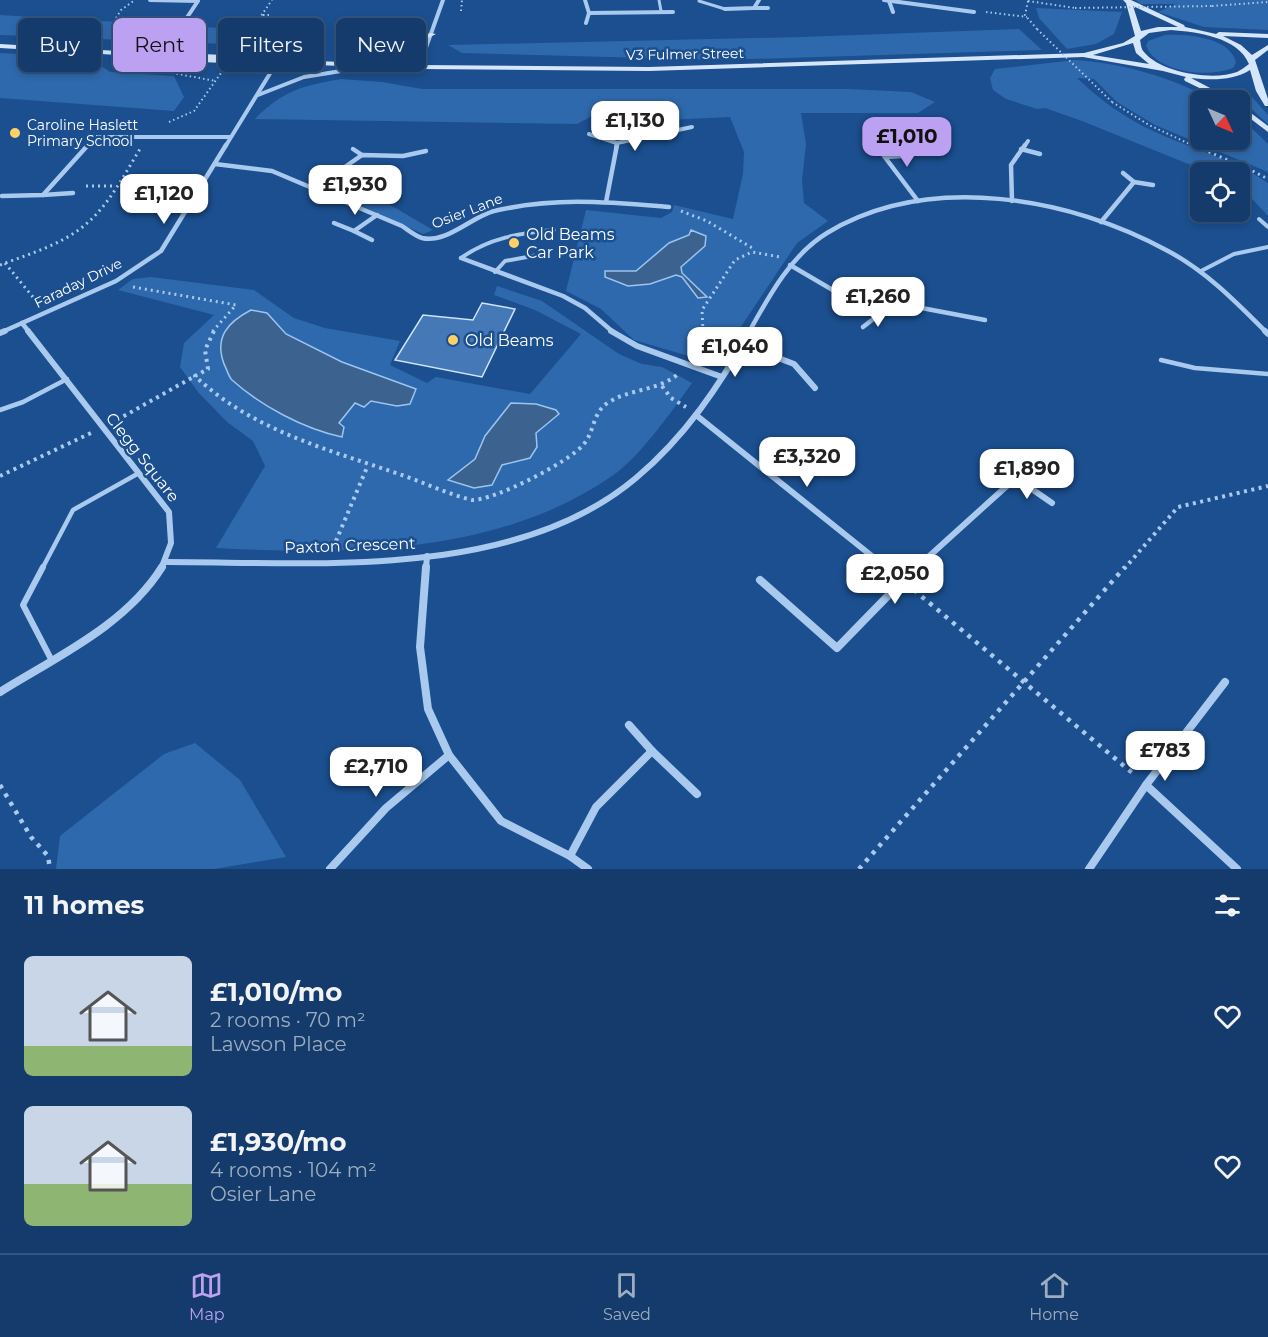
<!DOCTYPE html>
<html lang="en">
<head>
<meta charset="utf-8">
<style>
	:root { --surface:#143b6b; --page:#214673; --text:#f1f3f6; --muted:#9dadc1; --line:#33557e; --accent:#bca0f2 }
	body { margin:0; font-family:Montserrat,sans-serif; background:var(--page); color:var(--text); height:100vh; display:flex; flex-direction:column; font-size:22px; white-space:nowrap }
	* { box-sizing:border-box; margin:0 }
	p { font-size:20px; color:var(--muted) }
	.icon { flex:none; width:33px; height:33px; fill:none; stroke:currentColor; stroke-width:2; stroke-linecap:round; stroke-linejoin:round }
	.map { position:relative; height:869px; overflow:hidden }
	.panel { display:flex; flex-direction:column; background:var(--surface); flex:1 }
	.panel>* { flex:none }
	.hud { position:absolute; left:18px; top:18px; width:600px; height:54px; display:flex; gap:12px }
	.needle { width:39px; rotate:134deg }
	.fabs { position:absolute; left:1190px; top:90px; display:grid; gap:12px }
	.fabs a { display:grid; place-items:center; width:60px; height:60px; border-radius:9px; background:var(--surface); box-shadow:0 3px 9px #0003,0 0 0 2px var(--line); font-size:30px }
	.price { position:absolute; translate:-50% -51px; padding:0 14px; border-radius:12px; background:#fff; color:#222; font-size:20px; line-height:39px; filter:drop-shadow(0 2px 3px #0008) }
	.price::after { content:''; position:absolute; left:50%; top:36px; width:18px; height:14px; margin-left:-9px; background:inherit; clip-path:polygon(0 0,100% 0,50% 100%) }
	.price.active { background:var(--accent); color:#111 }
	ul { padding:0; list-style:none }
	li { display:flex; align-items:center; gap:18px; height:150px; padding:0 24px }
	li span { display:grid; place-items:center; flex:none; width:168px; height:120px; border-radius:9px; color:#555 }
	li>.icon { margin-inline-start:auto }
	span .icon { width:72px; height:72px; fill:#fffc; stroke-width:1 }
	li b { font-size:26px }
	h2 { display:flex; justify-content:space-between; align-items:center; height:72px; padding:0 24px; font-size:26px }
	.chip { padding:0 21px; border-radius:9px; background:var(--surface); box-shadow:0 3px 9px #0003,0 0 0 2px var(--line); font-size:21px; line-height:54px }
	.chip.active { background:var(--accent); color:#111 }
	.tabs { display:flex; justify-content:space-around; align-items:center; height:84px; border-top:2px solid var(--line); background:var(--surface); font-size:16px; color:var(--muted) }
	.tabs a { display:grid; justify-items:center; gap:3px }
	.tabs .active { color:var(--accent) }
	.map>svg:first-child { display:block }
	.green { fill:#2e69ad }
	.water { fill:#3c6290; stroke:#9cc4f0; stroke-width:1.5 }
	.building { fill:#4478b7; stroke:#cfe3fa; stroke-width:1.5 }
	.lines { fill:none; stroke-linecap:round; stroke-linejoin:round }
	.path-far3 { stroke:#a9c9ee; stroke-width:2; stroke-dasharray:1.5 3; stroke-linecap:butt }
	.path-far2 { stroke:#a9c9ee; stroke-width:3; stroke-dasharray:2 4; stroke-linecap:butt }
	.path-far1 { stroke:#a9c9ee; stroke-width:4; stroke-dasharray:3 4.5; stroke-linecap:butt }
	.path { stroke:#a9c9ee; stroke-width:4.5; stroke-dasharray:4 6; stroke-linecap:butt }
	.lane-far3 { stroke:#a9c9ee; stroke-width:3 }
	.lane-far2 { stroke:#a9c9ee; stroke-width:4 }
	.lane-far1 { stroke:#a9c9ee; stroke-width:4.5 }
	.lane { stroke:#a9c9ee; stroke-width:6 }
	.street-far3 { stroke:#a9c9ee; stroke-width:4 }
	.street-far2 { stroke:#a9c9ee; stroke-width:4.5 }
	.street-far1 { stroke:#a9c9ee; stroke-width:6 }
	.street { stroke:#a9c9ee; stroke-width:8 }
	.secondary { fill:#d6e6fa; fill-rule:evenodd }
	.path-bridge { stroke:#a9c9ee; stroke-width:2; stroke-dasharray:1.5 3; stroke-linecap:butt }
	.secondary-bridge { stroke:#d6e6fa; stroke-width:8 }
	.poi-dot { fill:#ffd166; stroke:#1b4f8f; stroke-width:2 }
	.labels { text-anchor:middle; stroke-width:5; stroke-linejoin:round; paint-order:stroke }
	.far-street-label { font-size:14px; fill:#fff; stroke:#1b4f8f }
	.far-poi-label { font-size:14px; fill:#fff; stroke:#1b4f8f; text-anchor:start }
	.poi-label { font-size:16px; fill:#fff; stroke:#1b4f8f; text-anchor:start }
	.street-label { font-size:16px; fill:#fff; stroke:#1b4f8f }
</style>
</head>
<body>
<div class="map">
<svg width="1268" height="869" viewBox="0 0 1268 869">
	<rect width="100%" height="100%" fill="#1b4f8f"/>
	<g class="green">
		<polygon points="1136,0 1268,0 1268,30 1204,27 1158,12 1176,4 1140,4"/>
		<polygon points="1036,8 1122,12 1114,34 1096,44 1067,49 1039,18"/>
		<polygon points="0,15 238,29 224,44 0,35"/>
		<polygon points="1019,29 1042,50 719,60 462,53 448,45 802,37"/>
		<path d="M1165 35C1186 34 1231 37 1236 63L1233 68C1209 78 1157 73 1146 46L1148 41Z"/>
		<polygon points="0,53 90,58 110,72 174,76 184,97 174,111 0,98"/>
		<path d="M1075 60C1125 63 1171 78 1215 100H1200V140H1239V116L1268 144V172L1155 125 1117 102 1094 79 1077 78C1100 100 1125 118 1153 131 1192 149 1233 159 1268 183V216L1239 185V172H1208L1082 121 1045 108 1037 109 1006 99 993 90 990 78 995 69Z"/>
		<path d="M341 79 382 82 422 89H848L911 92 935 102 918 113H801L806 144 802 180 804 203 828 221 797 243 716 364 634 340 601 309 566 291 586 210 661 218 672 212 674 205 733 219 743 174 744 152 730 117 667 120 635 112 596 114 577 124 255 119C283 90 303 86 341 79Z"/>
		<polygon points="1244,88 1268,115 1268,124 1248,106 1221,90"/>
		<polygon points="329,183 392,206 433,230 423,234 328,191"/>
		<path d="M151 277 254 290 294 318 325 328 400 341 390 365 427 383 436 377 530 394 581 334 535 310 494 295 497 286 542 301 619 354 642 364 662 367 692 383C672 411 640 457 612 476 498 555 349 555 216 548L265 466 253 441 227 422 198 392 180 367 184 343 214 315 118 290 133 279Z"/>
		<polygon points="195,743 240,780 286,857 214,869 56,869 60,836 164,754"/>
	</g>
	<g class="water">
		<polygon points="691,230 706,236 705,246 681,267 682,273 707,297 698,298 682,277 676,275 650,284 628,286 605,277 605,271 636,271 669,243 689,235"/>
		<path d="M251 310 267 313 286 334 342 362 416 389 410 404 397 406 371 401 364 407 355 403 339 423 344 427 342 437C304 429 261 406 232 380 228 376 227 369 224 364 214 337 228 322 251 310Z"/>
		<polygon points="511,403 536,404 556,410 559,414 536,433 537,447 530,458 502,465 492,485 474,488 448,480 475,459 485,436"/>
	</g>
	<polygon class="building" points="482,303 515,309 482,377 395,360 423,315 473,320"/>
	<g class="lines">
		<g class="path-far3">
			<polyline points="1028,1 1075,8"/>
			<polyline points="1028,1 1025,15 1037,29"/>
			<polyline points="1212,6 1268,2"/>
			<polyline points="461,11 462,0"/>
			<polyline points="986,12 1027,17"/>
			<polyline points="263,15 271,15"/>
			<polyline points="116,18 121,10 135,0"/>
			<polyline points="241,45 272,0"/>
			<polyline points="172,73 216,81"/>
			<polyline points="1112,102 1149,125 1196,147"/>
			<polyline points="169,122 194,111 221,73"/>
		</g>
		<g class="path-far2">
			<polyline points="1192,145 1245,167 1268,179"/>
			<polyline points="86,186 115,186"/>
			<polyline points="681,211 707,221 754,249"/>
			<polyline points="5,263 37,302"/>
			<path d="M0 265C29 254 61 245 85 225 109 205 124 175 140 149"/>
			<polyline points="133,287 236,305 212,332"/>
			<polyline points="703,332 702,310 735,260 752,252 780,257"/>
		</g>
		<g class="path-far1">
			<path d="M214 331 205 350 208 369 195 376C252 430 326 449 399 474 423 482 447 494 472 500 493 501 569 462 583 445 595 432 592 412 609 402 630 389 656 391 677 375"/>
			<polyline points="694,352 703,331"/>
			<polyline points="662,386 671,398 686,407"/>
			<polyline points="117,420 195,376"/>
			<polyline points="0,476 91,433"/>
			<polyline points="333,548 368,465"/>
			<polyline points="1124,569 1178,507 1268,486"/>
		</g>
		<g class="path">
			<polyline points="914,590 1136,776"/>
			<polyline points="0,785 31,837 48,856 50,869"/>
			<polyline points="859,869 1125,567"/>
		</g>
		<g class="lane-far3">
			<polyline points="659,0 661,11"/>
			<polyline points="699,1 725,9"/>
		</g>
		<g class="lane-far2">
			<polyline points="1259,219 1268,227"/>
			<path d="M461 258C489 238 520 233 554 230"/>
			<polyline points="1201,271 1234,254 1268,247"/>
			<polyline points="495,272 505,261 549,253"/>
		</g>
		<g class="lane-far1">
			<polyline points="1161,360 1195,368 1268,374"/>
			<polyline points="0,410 23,402 67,379"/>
			<polyline points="42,569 73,510 139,473"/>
		</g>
		<polyline class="lane" points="43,567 23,605 51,659"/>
		<g class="street-far3">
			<polyline points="150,0 198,1 186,19"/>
			<polyline points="585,0 589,13 586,23"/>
			<polyline points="884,0 974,12"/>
			<polyline points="889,1 893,12"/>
			<polyline points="754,8 768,8"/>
			<polyline points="725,9 754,8 759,0"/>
			<polyline points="589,13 673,12"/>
			<polyline points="419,67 443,0"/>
			<polyline points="258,95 304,77 372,66"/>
			<polyline points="589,134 617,143"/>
			<polyline points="86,147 95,137 230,137"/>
			<polyline points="225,147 277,62"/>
			<polyline points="616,147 617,143 692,127"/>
			<polyline points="1024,147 1028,141"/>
		</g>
		<g class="street-far2">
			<polyline points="878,148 918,201"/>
			<polyline points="353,149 362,155"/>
			<polyline points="1021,149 1040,154"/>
			<polyline points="885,157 901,156"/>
			<path d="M215 164 272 171 402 226C408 230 415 236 422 238 446 244 471 217 494 211 556 197 607 202 669 207"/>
			<polyline points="1134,182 1153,185"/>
			<polyline points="315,188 362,155 403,156 426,151"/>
			<polyline points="43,195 73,193"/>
			<polyline points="2,196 43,195 88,145"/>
			<polyline points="1012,201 1011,165 1025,145"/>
			<polyline points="606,202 617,145"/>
			<polyline points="1101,222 1134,182 1123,173"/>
			<polyline points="334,223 354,231 377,215"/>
			<polyline points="354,231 372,240"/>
			<polyline points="461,258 563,296 585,308 613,332"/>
			<polyline points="790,265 877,316 895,307 911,306 985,320"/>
			<polyline points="22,323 29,332"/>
			<polyline points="863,327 877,316"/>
			<polyline points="2,332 116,281 161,251 226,145"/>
			<path d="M749 332C769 296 791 255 827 233 928 172 1070 197 1168 251 1206 271 1237 303 1266 332"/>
		</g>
		<g class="street-far1">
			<polyline points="28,331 169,512 171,543 161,569"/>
			<polyline points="611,331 637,346 722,377"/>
			<polyline points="1265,331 1268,334"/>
			<polyline points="0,333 5,331"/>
			<polyline points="742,344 794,364 815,388"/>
			<polyline points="696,415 888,569"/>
			<polyline points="1016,478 1052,503"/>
			<path d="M166 562C315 562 514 581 636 478 685 437 720 385 750 331"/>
			<polyline points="426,569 427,556"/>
			<polyline points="915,569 1030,465"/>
		</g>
		<g class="street">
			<polyline points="426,567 420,647 428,709 449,755 501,821 570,856 588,869"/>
			<polyline points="886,567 902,580"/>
			<polyline points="760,580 837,648 916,567"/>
			<path d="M0 692C56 657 126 625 162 567"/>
			<polyline points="629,725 652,751"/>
			<polyline points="1146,785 1237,869"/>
			<polyline points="570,856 596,807 652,751 697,794"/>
			<polyline points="330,869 386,808 449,755"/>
			<polyline points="1089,869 1146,785 1225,682"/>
		</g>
		<g class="secondary">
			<path d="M1123 0H1131L1184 25 1185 27 1216 34 1219 32 1268 34V38L1223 36 1241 45 1252 55 1268 45V50L1255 60 1268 99V106H1265L1256 91 1250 70C1233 81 1211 80 1191 78L1233 100H1224L1185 81 1184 79 1186 77 1163 71 1083 57 649 71 419 69 265 63 261 61 265 59 419 65 649 67 1084 53 1123 43 1135 36 1126 3ZM1133 6 1178 27H1158L1141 31ZM1171 30C1197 32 1238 37 1249 64 1245 67 1241 70 1237 72 1213 81 1161 73 1144 52 1141 49 1141 44 1140 40L1149 33ZM1133 43 1136 53 1149 64 1093 55Z"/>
			<polygon points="430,33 436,34 401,52 355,62 351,60 396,48"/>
			<polygon points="0,44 202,56 206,58 202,60 0,48"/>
			<polygon points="1239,104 1268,126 1268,132 1239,110"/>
		</g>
		<g class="path-bridge">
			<polyline points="1075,8 1212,6"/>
			<polyline points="1037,29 1112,102"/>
		</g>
		<polyline class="secondary-bridge" points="202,58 265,61"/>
	</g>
	<g class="poi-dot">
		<circle cx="15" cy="133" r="6"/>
		<circle cx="514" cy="243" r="6"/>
		<circle cx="453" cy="340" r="6"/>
	</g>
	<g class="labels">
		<g class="far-street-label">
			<text transform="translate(685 54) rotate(-1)" y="5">V3 Fulmer Street</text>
			<text transform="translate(467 211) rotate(-21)" y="5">Osier Lane</text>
			<text transform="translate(78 283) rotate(-26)" y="5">Faraday Drive</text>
		</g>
		<g class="far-poi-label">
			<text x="27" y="130">Caroline Haslett<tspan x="27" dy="16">Primary School</tspan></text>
		</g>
		<g class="poi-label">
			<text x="526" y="240">Old Beams<tspan x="526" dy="18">Car Park</tspan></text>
			<text x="465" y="346">Old Beams</text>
		</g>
		<g class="street-label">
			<text transform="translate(143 457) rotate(52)" y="6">Clegg Square</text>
			<text transform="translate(350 545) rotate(-2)" y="6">Paxton Crescent</text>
		</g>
	</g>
</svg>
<div class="fabs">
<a><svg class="needle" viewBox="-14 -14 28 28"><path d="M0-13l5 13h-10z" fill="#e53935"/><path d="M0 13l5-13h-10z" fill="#9dadc1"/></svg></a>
<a><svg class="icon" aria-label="locate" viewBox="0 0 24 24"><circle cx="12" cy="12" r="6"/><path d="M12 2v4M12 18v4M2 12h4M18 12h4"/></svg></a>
</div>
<b class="price" style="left:635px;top:152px">£1,130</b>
<b class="price active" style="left:907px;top:168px">£1,010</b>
<b class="price" style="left:355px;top:216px">£1,930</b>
<b class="price" style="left:164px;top:225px">£1,120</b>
<b class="price" style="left:878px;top:328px">£1,260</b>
<b class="price" style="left:735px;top:378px">£1,040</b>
<b class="price" style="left:807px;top:488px">£3,320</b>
<b class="price" style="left:1027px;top:500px">£1,890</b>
<b class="price" style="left:895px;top:605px">£2,050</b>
<b class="price" style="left:1165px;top:782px">£783</b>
<b class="price" style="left:376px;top:798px">£2,710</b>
<div class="hud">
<a class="chip">Buy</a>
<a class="chip active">Rent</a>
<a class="chip">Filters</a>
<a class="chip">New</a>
</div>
</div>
<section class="panel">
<h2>11 homes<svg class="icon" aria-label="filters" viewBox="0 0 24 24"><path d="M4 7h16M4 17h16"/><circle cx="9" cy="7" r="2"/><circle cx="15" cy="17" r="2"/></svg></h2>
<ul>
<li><span style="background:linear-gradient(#c9d6e8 75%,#8fb573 0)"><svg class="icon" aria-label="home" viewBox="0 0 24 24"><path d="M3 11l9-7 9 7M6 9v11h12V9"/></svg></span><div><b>£1,010/mo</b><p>2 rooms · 70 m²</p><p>Lawson Place</p></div><svg class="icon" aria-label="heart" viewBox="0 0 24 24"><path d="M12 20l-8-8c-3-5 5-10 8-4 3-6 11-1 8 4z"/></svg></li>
<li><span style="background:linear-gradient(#c9d6e8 65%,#8fb573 0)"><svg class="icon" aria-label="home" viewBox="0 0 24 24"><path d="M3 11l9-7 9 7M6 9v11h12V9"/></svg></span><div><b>£1,930/mo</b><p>4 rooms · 104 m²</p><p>Osier Lane</p></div><svg class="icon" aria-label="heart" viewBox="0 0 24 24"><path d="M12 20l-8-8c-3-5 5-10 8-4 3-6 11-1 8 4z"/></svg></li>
</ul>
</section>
<nav class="tabs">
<a class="active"><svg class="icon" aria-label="map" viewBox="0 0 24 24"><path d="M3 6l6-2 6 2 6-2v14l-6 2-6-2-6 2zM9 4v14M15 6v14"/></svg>Map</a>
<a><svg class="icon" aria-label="saved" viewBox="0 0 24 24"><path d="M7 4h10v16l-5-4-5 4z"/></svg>Saved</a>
<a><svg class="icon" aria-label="home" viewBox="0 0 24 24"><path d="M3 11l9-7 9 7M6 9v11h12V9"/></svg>Home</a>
</nav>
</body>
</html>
